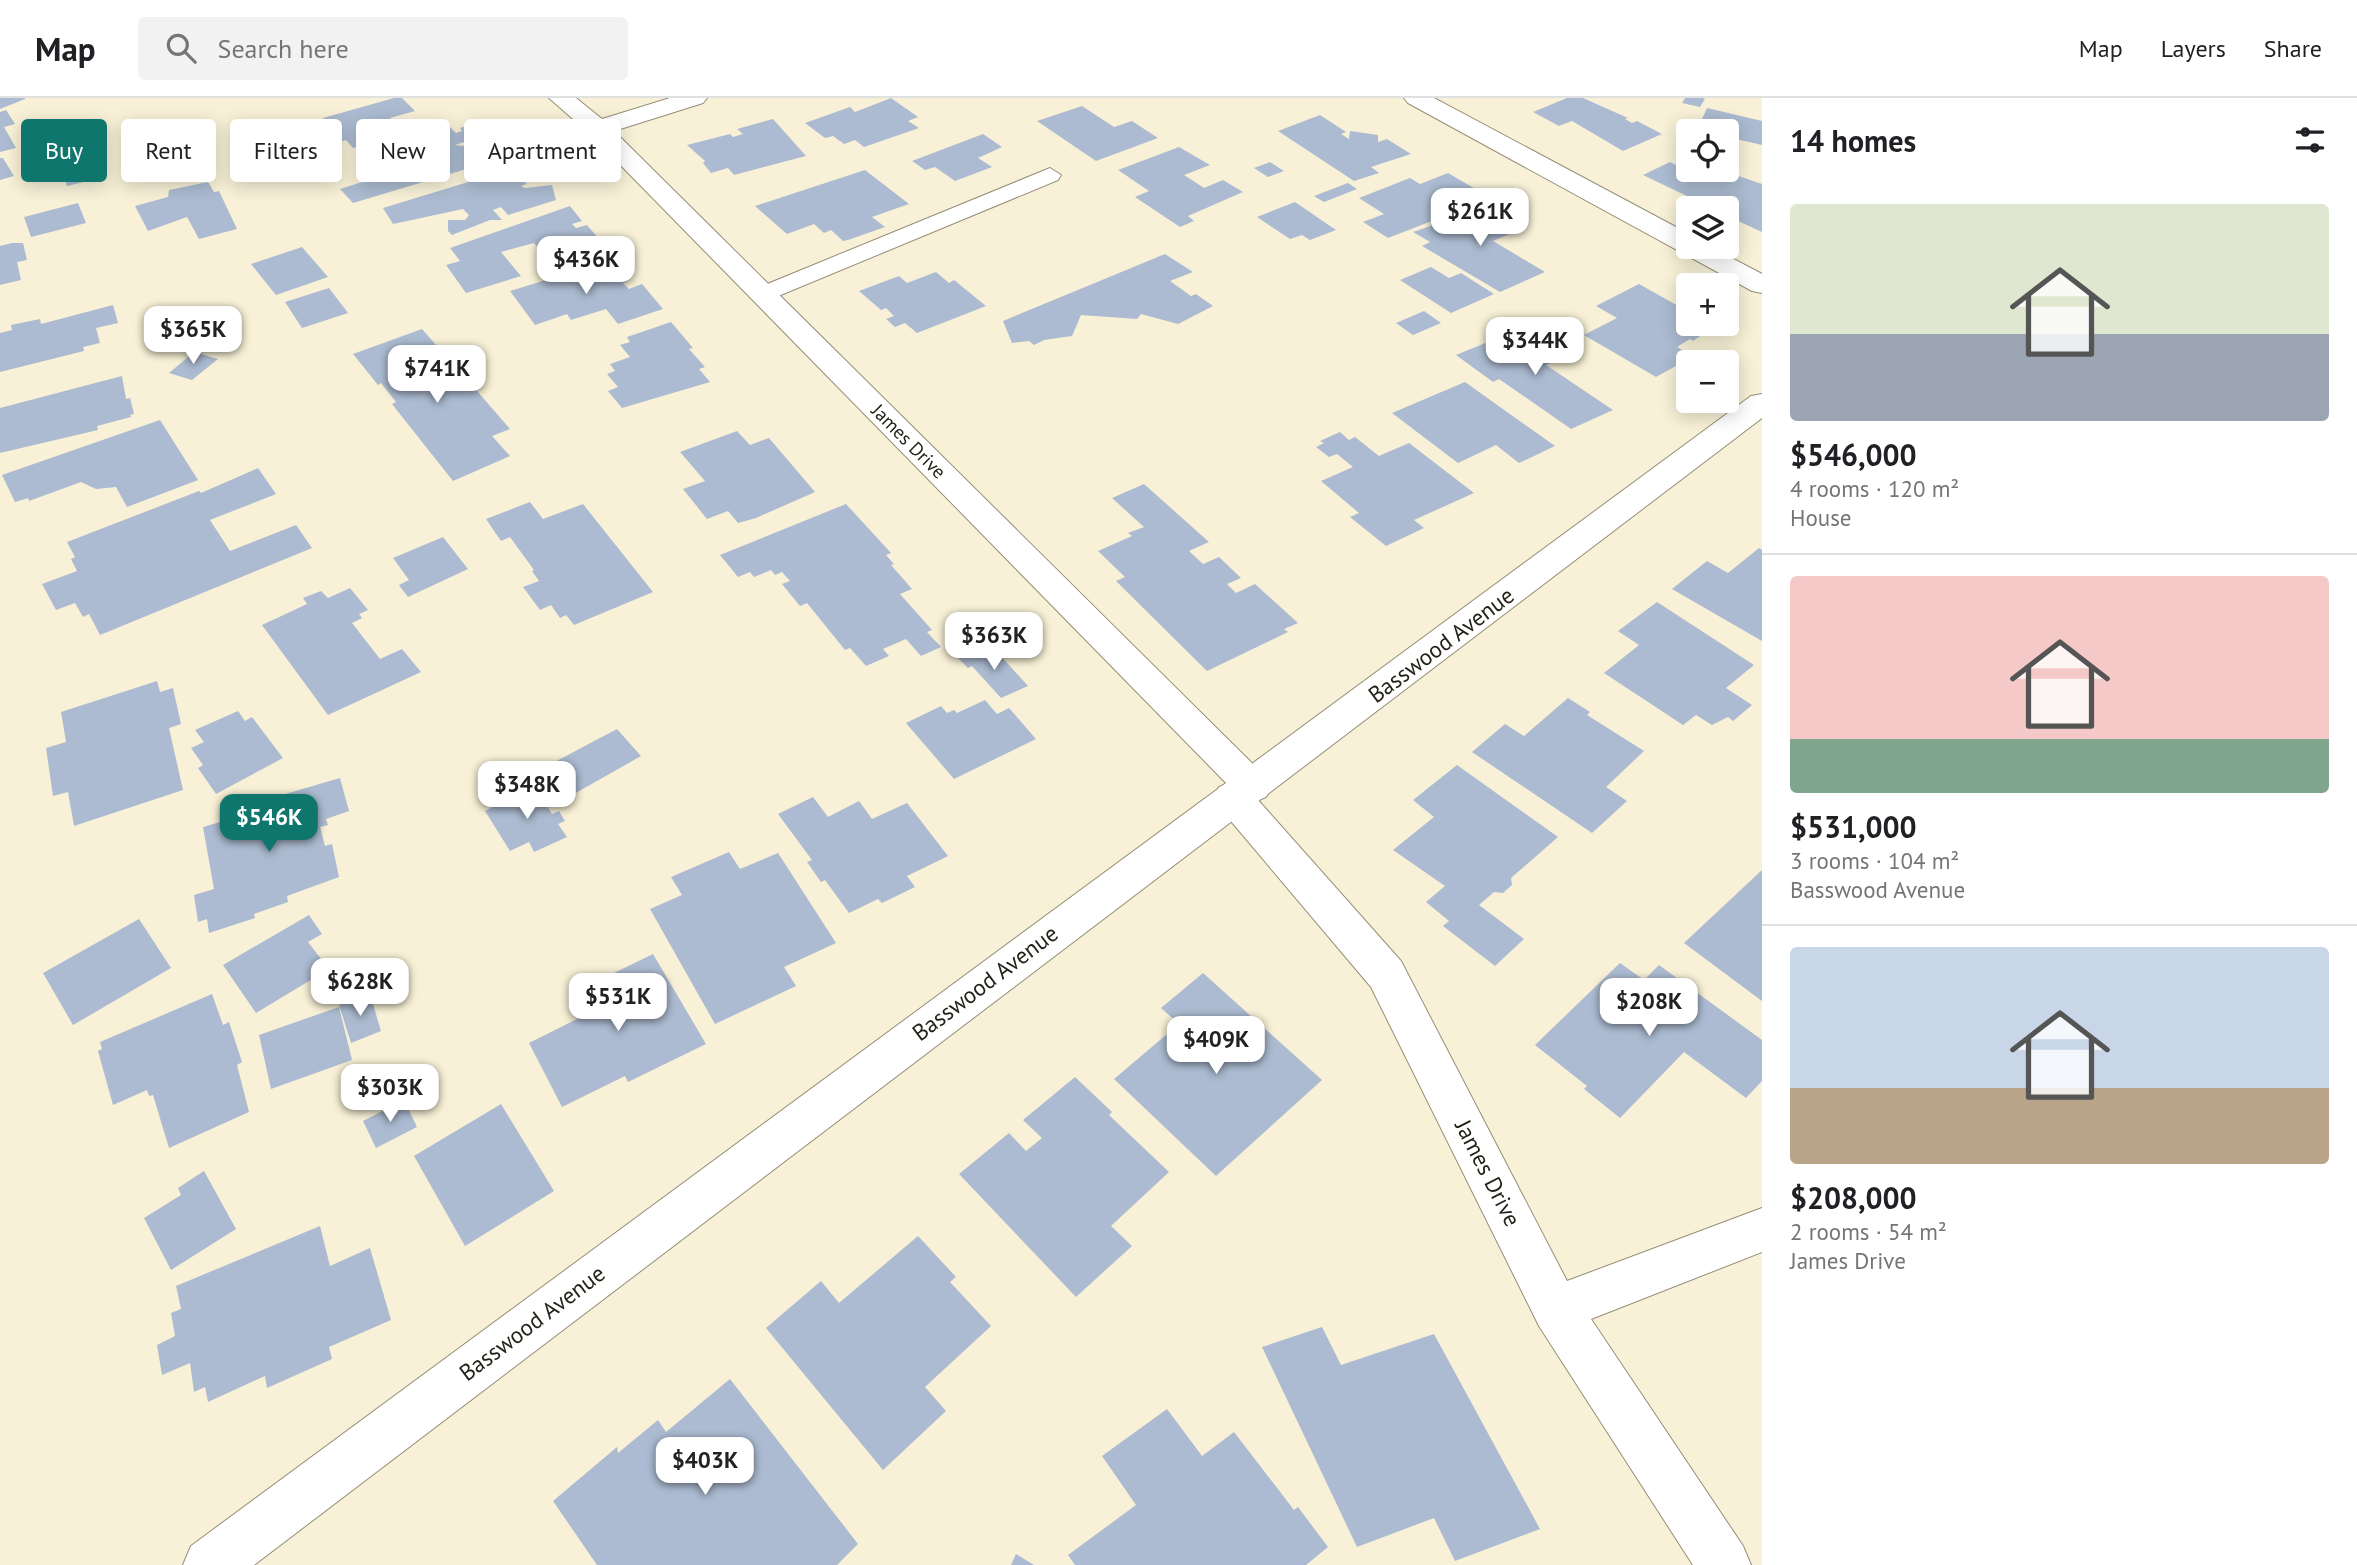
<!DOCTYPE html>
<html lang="en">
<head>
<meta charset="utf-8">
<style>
	:root { --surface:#fff; --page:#f2f2f2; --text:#202124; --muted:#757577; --line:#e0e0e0; --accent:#0f766e }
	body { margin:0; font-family:"PT Sans",sans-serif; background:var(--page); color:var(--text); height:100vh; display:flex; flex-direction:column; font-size:26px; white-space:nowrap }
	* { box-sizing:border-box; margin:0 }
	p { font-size:23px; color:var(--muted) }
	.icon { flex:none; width:38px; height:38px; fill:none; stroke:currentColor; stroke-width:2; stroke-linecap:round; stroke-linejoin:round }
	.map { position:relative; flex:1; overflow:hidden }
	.side { display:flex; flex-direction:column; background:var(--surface); width:595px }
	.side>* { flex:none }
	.guide { position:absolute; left:21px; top:21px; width:665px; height:63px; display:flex; gap:14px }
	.tools { position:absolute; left:1676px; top:21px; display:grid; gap:14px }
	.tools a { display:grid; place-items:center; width:63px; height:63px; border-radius:7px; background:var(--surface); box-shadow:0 4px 18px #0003; font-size:35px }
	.price { position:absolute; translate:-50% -60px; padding:0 16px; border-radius:14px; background:#fff; color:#222; font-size:23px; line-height:46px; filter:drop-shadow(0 2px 4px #0008) }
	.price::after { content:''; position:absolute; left:50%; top:42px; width:21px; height:16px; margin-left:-10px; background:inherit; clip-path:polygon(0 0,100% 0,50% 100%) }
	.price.current { background:var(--accent); color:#fff }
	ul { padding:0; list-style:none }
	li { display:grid; align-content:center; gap:14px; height:371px; padding:0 28px }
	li+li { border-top:2px solid var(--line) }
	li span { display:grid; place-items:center; height:217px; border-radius:7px; color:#555 }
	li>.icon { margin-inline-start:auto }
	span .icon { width:126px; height:126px; fill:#fffc; stroke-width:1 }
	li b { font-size:30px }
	h2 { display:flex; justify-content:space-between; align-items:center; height:84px; padding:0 28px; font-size:30px }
	.tag { padding:0 24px; border-radius:7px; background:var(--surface); box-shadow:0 4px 18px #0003; font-size:24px; line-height:63px }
	.tag.current { background:var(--accent); color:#fff }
	header { display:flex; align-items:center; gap:42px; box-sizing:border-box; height:98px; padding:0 35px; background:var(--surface); border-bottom:2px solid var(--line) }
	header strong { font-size:33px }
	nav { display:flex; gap:38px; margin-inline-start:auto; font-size:24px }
	.search { width:490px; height:63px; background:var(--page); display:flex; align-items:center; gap:18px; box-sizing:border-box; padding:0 24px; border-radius:7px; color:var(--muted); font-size:26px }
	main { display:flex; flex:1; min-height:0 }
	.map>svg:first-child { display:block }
	.building { fill:#acbbd1 }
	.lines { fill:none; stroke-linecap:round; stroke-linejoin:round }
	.lane-casing { stroke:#968e77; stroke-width:2 }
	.street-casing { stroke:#968e77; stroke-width:2 }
	.secondary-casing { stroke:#968e77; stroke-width:2 }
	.lane { fill:#fff; fill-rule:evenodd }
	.street { fill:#fff; fill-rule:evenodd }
	.secondary { fill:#fff; fill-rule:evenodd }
	.labels { text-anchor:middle; stroke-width:5; stroke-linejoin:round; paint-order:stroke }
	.far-street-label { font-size:19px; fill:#252219; stroke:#fff }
	.street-label { font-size:23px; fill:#252219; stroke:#fff }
</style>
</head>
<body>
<header>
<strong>Map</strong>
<div class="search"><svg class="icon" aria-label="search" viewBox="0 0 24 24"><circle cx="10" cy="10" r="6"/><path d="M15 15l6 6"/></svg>Search here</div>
<nav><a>Map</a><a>Layers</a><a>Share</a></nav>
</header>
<main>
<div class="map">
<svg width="1762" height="1467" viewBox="0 0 1762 1467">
	<rect width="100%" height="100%" fill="#f8f1d7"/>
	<g class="building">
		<polygon points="0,0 25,0 25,1 0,11"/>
		<polygon points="394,0 402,0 415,13 390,20 394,24 388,26 398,36 384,42 353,50 346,42 340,44 323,25 326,23 323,20"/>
		<polygon points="891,0 918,19 908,23 919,30 864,49 855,42 844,46 833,38 825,40 805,25 850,9 855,14"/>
		<polygon points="1567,0 1583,0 1628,20 1625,21 1632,25 1637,23 1662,36 1623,53 1572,23 1559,28 1533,14"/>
		<polygon points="1685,0 1703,0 1705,1 1700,9 1682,5"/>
		<polygon points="1082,8 1114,29 1132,23 1158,40 1096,63 1037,23"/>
		<polygon points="1707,10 1762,23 1762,47 1727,39 1727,33 1697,32"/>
		<polygon points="6,12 15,26 4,29 16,50 0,54 0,14"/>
		<polygon points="1320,17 1346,34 1341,36 1349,41 1350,33 1378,37 1378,44 1387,41 1411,56 1371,69 1379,75 1354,83 1278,33"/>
		<polygon points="773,21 806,58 734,77 728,70 711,75 703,65 705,63 687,47 730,36 733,39 743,36 737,31"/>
		<polygon points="482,23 494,34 455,47 464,48 483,66 353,105 340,91 378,79 372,73 382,70 375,70 371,65 373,59 412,46 424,58 419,60 424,64 431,62 428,59 442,55 435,54 425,44 439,40 433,33 449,28 456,35 462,33 460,30"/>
		<polygon points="983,36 1002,49 978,60 992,69 955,83 935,69 925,72 912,63"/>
		<polygon points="1179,49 1210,67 1184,77 1204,90 1223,82 1243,94 1188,118 1194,123 1180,129 1135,99 1149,93 1118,72"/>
		<polygon points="0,60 3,60 14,78 0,82"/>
		<polygon points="1270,64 1284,73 1268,79 1254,70"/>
		<polygon points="1670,64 1690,74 1721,72 1762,86 1762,134 1727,118 1727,110 1712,110 1643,77"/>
		<polygon points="92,71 96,81 67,88 64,78"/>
		<polygon points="511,71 527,86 521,88 525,90 552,87 556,102 508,117 501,109 493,112 502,122 490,122 452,137 448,133 448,122 465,122 469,117 463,111 393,126 383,110"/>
		<polygon points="865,72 909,106 872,119 885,129 848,142 843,143 831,132 824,135 814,126 787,136 755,108"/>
		<polygon points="1448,75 1491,100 1388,140 1363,124 1384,116 1359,100 1410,80 1420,86"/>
		<polygon points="208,84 214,94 219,93 237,131 199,141 187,119 148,133 135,108 168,99 169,92"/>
		<polygon points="1348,85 1357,91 1324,104 1314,98"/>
		<polygon points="1295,104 1336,132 1310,142 1302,137 1290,141 1257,119"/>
		<polygon points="78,105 86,125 31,139 24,119"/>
		<polygon points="570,108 582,123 572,126 576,130 587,127 605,148 558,165 549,164 534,145 501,154 521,178 466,195 446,167 460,163 450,150"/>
		<polygon points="1489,108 1526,129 1493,143 1545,174 1500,194 1422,148 1430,144 1413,134"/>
		<polygon points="12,145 23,145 27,162 17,164 21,182 0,187 0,148"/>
		<polygon points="302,149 328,179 276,197 251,166"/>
		<polygon points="1165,156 1193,174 1170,183 1191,198 1196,196 1213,208 1178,226 1141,216 1137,221 1081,217 1072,238 1044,242 1034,247 1029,243 1012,245 1003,223"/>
		<polygon points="605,164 613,173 618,172 628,183 623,185 629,191 642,186 663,211 618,226 606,211 571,222 567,216 535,227 510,193"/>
		<polygon points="1431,169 1449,180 1461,175 1494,196 1451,215 1400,182"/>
		<polygon points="936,174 949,185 954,182 986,208 917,235 905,225 895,229 886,221 894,218 886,210 881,212 859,193 899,178 907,185"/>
		<polygon points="1639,186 1689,214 1689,226 1715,228 1693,243 1690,241 1677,249 1694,258 1656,279 1584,237 1617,220 1596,208"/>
		<polygon points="329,190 348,215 302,230 285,204"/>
		<polygon points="113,207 118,225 96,230 100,245 83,249 84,253 0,274 0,235 12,232 11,227 40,221 41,226"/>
		<polygon points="1424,213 1441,225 1413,237 1396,225"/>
		<polygon points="671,224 693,250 689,251 705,269 699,271 710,284 622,310 608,293 618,289 607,276 615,273 610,266 630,259 620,247 630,244 627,239"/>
		<polygon points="1522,230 1564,258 1546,267 1613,312 1571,331 1499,281 1493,284 1456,257"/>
		<polygon points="422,231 450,263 412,277 425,293 464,278 510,331 492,338 510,358 453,383 392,306 396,304 381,285 378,287 353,256"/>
		<polygon points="194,254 218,261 192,282 169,275"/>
		<polygon points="122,278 126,301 130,300 134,316 130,317 131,319 97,328 98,332 0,355 0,310"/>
		<polygon points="1465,284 1555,348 1519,365 1496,347 1458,365 1392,315"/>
		<polygon points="160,322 198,382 127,409 116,389 96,391 81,384 29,403 28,400 15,404 2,377"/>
		<polygon points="737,333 750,347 769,340 815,394 756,420 738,425 728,413 707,421 683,391 705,383 680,354"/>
		<polygon points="1340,334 1349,342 1355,339 1379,358 1409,345 1474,395 1414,422 1424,430 1386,448 1350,419 1359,415 1321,383 1353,369 1337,356 1329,359 1316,349 1324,345 1320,343"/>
		<polygon points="258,370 276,396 210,422 230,453 296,427 312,450 100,537 89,516 83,519 75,505 56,512 42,486 77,473 71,461 75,459 67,444 199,393 201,395"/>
		<polygon points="1144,386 1209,444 1189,453 1203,466 1219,459 1241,480 1227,486 1236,495 1255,486 1298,525 1284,531 1288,534 1207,573 1116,483 1125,479 1098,453 1132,438 1128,435 1144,429 1112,400"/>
		<polygon points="530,404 543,421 583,406 653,494 574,527 566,517 560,520 551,507 540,512 523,489 539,483 532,473 534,472 510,439 501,443 486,421"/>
		<polygon points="846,406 891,455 886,457 894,466 891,467 912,491 900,496 932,532 927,534 941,549 921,558 906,541 883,551 889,558 866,568 850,550 845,552 807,505 800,508 782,486 790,483 782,474 775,477 771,472 754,479 750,474 738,479 720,457"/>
		<polygon points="443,439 468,471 408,499 399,487 409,482 393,460"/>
		<polygon points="1759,450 1762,452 1762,543 1672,491 1707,463 1728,475"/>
		<polygon points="350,490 368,512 359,516 362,520 352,525 380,561 402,551 421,574 328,617 262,527 307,506 303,500 321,493 328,500"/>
		<polygon points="1657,504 1754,567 1726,590 1752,607 1733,623 1728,619 1712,627 1696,617 1683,627 1604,575 1639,547 1618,533"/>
		<polygon points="977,549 987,560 998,555 1028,588 1001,600 972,568 968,570 956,558"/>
		<polygon points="157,583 160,594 173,590 181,626 169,630 183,692 74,728 68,694 53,698 46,650 66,644 61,614"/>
		<polygon points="1568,600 1590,614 1587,617 1644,653 1606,689 1627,703 1592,735 1472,654 1505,626 1524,638"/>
		<polygon points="985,602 997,616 1009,610 1036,641 954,681 906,625 941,608 947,615 954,612 957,615"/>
		<polygon points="238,613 245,623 252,619 283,660 216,696 198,670 203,667 191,650 204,644 195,632"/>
		<polygon points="617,631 641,658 574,696 549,667"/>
		<polygon points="1457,667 1558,739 1511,780 1512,787 1503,795 1494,794 1479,807 1524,841 1495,868 1443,828 1449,823 1426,804 1445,788 1393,752 1434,719 1413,702"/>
		<polygon points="340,680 349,713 326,721 328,727 320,729 325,748 332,746 339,779 287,798 288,804 254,816 255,820 209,835 207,821 198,824 194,797 214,791 203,729 244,717 243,713 259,708 258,704"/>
		<polygon points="534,687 552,716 559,713 565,723 558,726 567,739 534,754 529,744 510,753 485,713"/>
		<polygon points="813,699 828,719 859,703 872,721 907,705 948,758 907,778 915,789 882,805 878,801 849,815 825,782 821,784 807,764 812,762 778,716"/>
		<polygon points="729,754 740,771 778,755 836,845 784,869 796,888 715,926 650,811 682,797 671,779"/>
		<polygon points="1762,772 1762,903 1684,845"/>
		<polygon points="309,817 322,836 308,844 329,871 256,915 223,867"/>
		<polygon points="139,821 171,870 73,927 43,875"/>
		<polygon points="653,856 706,946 628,984 625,978 562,1009 529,945 591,914 579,892"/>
		<polygon points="1620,865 1644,882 1659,867 1762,942 1762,983 1746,1000 1684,954 1620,1020 1584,991 1587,988 1535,947"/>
		<polygon points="1203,875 1322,982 1216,1078 1114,981 1179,926 1161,910"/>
		<polygon points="212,896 223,927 229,924 242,964 237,967 249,1014 169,1050 153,997 149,998 147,992 113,1007 98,953 102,951 100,944"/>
		<polygon points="370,896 381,933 351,945 339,907"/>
		<polygon points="339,909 352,962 271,991 259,937"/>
		<polygon points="1075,979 1112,1014 1109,1017 1169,1074 1111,1128 1132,1148 1076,1199 959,1076 1009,1035 1026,1053 1042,1040 1023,1022"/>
		<polygon points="404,1002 417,1029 376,1050 363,1023"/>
		<polygon points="501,1006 554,1093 465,1148 414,1058"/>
		<polygon points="204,1073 236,1131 171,1172 144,1120 181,1097 178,1090"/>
		<polygon points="320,1128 330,1168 370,1150 391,1222 329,1249 332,1261 267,1290 265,1278 208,1304 205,1289 194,1294 190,1265 162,1277 157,1247 175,1238 171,1215 181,1211 176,1188"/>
		<polygon points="918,1138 956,1179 950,1184 991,1228 925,1289 946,1313 883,1372 766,1230 821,1183 839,1205"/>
		<polygon points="1322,1229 1341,1267 1434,1236 1540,1431 1455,1463 1434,1420 1357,1449 1262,1249"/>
		<polygon points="730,1281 858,1446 837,1467 597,1467 553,1403 617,1349 618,1355 658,1322 666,1334"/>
		<polygon points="1167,1311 1202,1358 1234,1334 1294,1412 1298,1409 1328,1449 1306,1467 1075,1467 1068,1457 1136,1407 1102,1358"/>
		<polygon points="1016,1456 1034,1467 1011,1467"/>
	</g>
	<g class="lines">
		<defs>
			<polygon id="lane" points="1050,70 1061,77 1058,82 771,201 755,201 751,196 755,191"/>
			<polygon id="street" points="549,0 576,0 602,21 670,0 707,0 703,5 614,33 1266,679 1272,689 1266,699 1258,702 1401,863 1567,1183 1762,1110 1762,1154 1591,1221 1743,1448 1751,1467 1693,1467 1539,1228 1371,889 1219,709 1213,699 1219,689 1227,686 589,35"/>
			<g id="secondary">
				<polygon points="1404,0 1434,0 1689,136 1689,149 1711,149 1762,176 1762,195 1752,193 1408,5"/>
				<polygon points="1762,296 1762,320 254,1467 183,1467 191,1448 1751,298"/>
			</g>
		</defs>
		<use href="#lane" class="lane-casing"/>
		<use href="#street" class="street-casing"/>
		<use href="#secondary" class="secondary-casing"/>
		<use href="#lane" class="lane"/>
		<use href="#street" class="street"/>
		<use href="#secondary" class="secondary"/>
	</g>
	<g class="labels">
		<g class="far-street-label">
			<text transform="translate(909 343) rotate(45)" y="7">James Drive</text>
		</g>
		<g class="street-label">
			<text transform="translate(1441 547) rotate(-37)" y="8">Basswood Avenue</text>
			<text transform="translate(985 885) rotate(-37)" y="8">Basswood Avenue</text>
			<text transform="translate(1488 1075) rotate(63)" y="8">James Drive</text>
			<text transform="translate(532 1225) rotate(-37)" y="8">Basswood Avenue</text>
		</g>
	</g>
</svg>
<div class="tools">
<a><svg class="icon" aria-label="locate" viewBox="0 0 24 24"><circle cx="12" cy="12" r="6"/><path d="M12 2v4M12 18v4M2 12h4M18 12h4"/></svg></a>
<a><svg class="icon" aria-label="layers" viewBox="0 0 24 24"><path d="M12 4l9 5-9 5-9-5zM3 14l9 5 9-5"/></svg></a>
<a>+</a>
<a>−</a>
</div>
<b class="price" style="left:1480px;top:150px">$261K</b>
<b class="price" style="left:586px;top:198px">$436K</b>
<b class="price" style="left:193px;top:268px">$365K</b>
<b class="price" style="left:1535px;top:279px">$344K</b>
<b class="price" style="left:437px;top:307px">$741K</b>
<b class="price" style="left:994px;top:574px">$363K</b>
<b class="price" style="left:527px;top:723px">$348K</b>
<b class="price current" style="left:269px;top:756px">$546K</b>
<b class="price" style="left:360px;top:920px">$628K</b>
<b class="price" style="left:618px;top:935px">$531K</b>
<b class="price" style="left:1649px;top:940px">$208K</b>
<b class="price" style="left:1216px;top:978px">$409K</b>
<b class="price" style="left:390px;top:1026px">$303K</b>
<b class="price" style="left:705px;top:1399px">$403K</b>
<div class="guide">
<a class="tag current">Buy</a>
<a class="tag">Rent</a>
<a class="tag">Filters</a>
<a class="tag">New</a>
<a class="tag">Apartment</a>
</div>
</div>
<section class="side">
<h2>14 homes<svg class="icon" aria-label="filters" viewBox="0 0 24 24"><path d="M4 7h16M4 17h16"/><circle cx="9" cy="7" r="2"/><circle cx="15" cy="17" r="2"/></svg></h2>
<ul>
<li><span style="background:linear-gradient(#dfe7d0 60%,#9aa5b1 0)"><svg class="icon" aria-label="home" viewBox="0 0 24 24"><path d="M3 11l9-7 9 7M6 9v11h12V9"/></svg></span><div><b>$546,000</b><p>4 rooms · 120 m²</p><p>House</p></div></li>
<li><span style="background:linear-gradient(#f6c9c9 75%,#7fa58c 0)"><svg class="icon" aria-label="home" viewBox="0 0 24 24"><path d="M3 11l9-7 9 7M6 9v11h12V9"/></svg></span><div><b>$531,000</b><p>3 rooms · 104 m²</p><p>Basswood Avenue</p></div></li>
<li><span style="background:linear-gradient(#c9d6e8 65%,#b9a48a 0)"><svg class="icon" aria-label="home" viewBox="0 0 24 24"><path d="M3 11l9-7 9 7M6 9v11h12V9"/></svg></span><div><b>$208,000</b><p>2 rooms · 54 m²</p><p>James Drive</p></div></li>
</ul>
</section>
</main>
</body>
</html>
